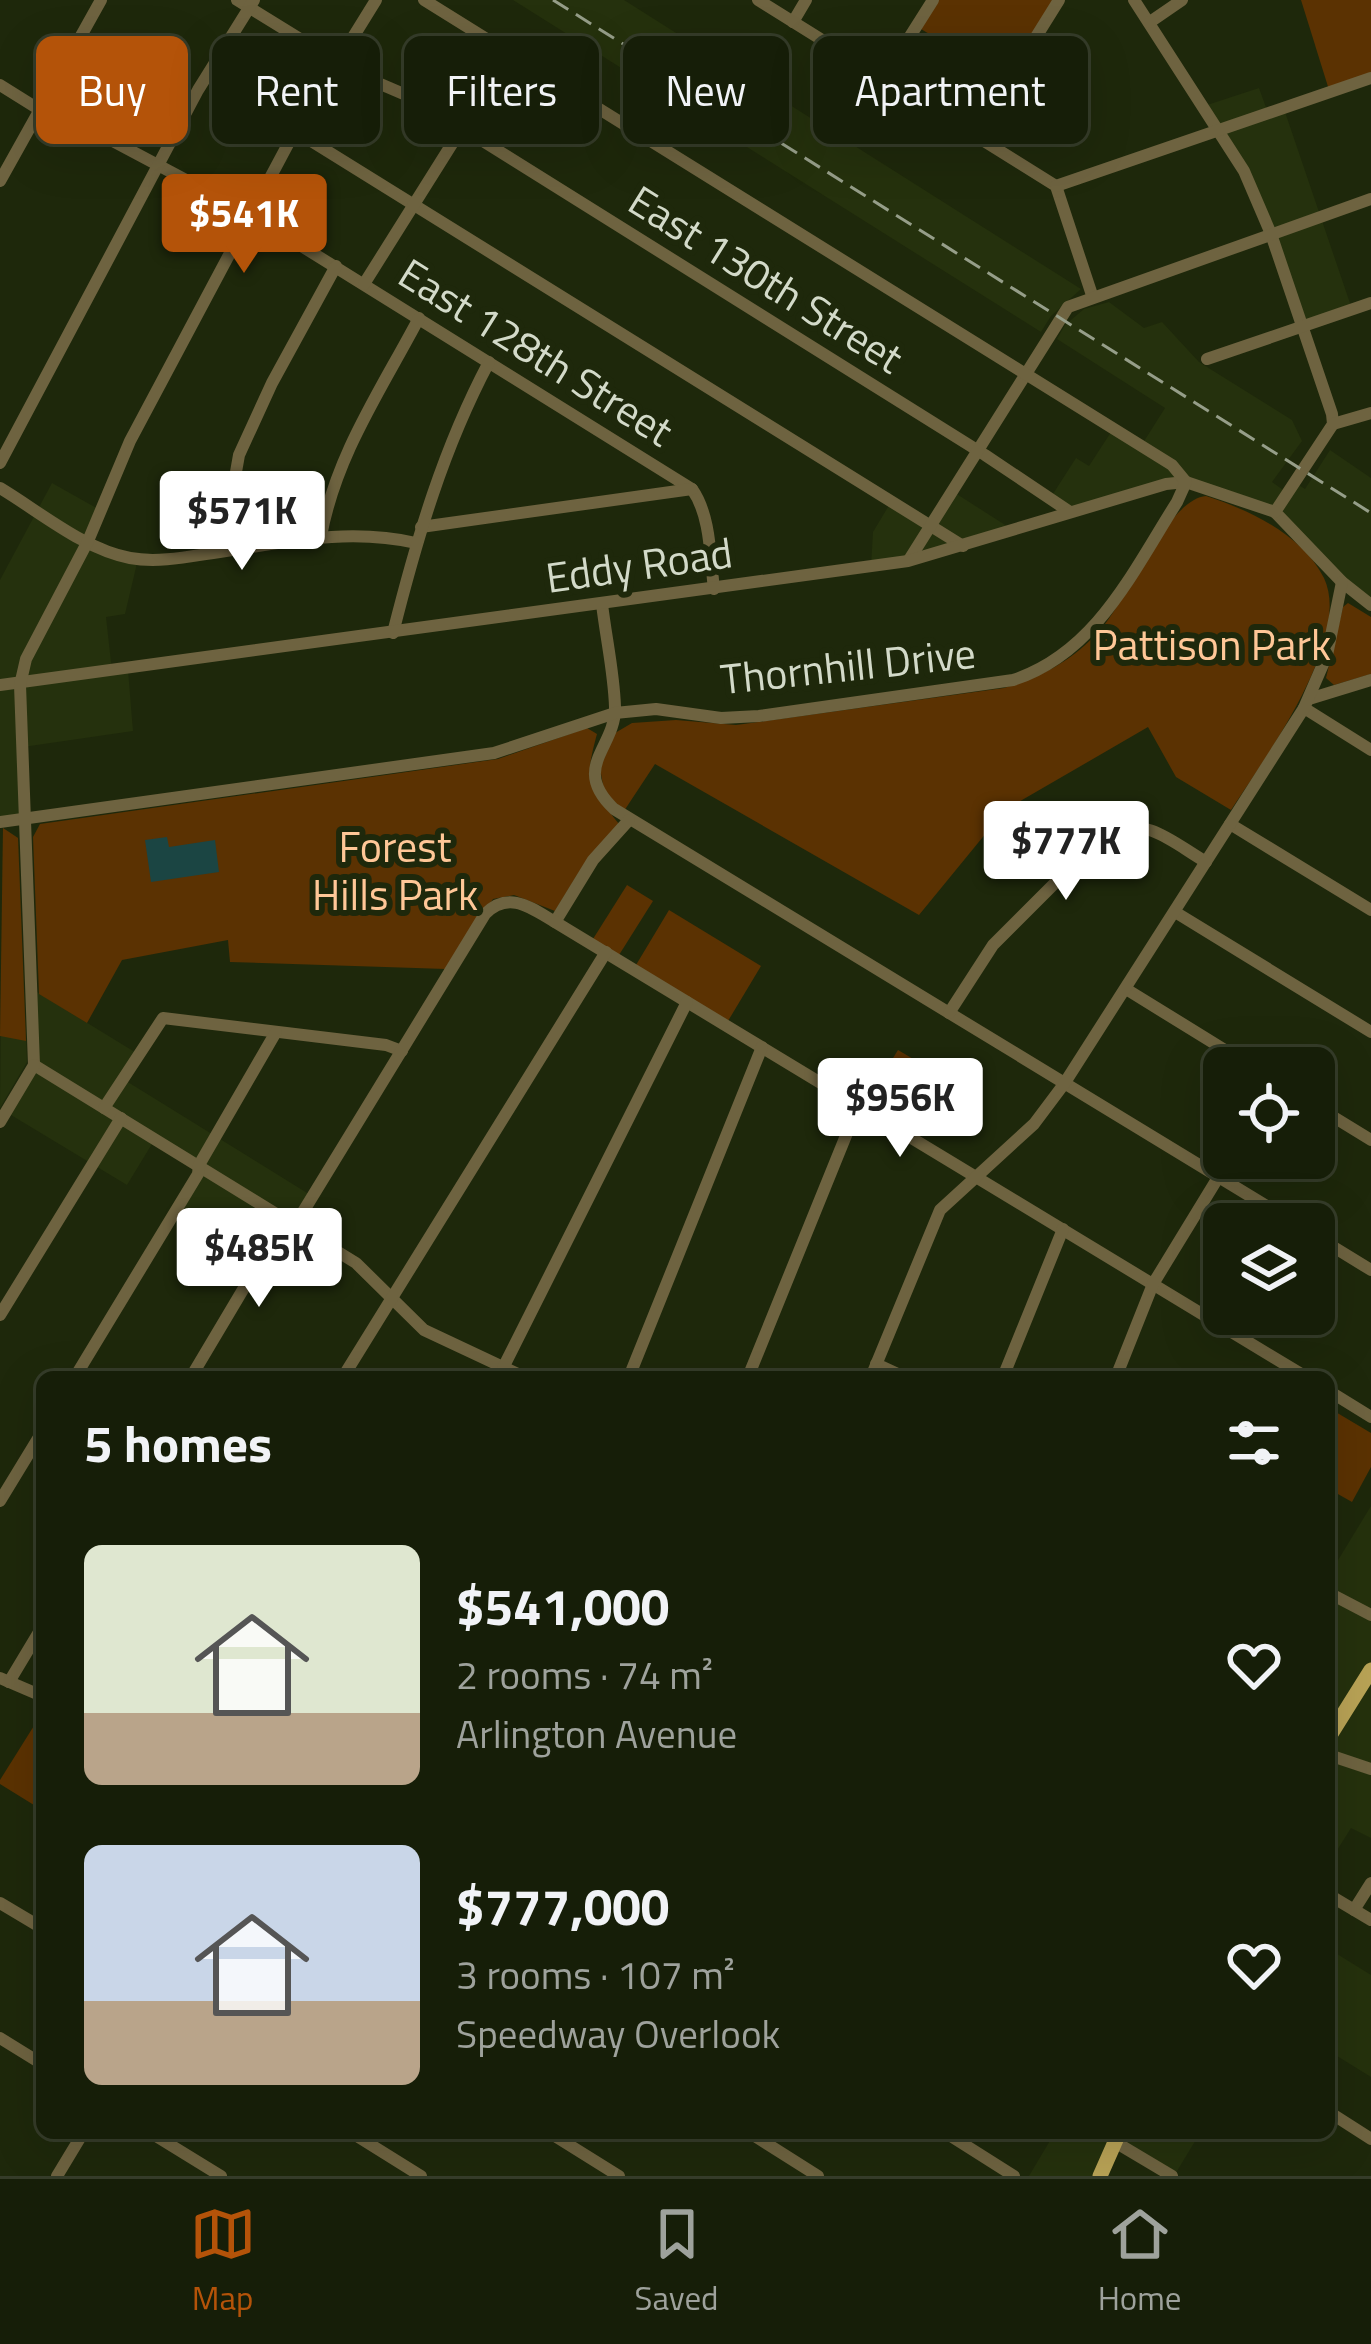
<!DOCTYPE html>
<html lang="en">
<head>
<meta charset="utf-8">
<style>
	:root { --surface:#161e08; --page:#1f2712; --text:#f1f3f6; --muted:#9ea29c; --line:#353c29; --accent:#b45309 }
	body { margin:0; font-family:"Titillium Web",sans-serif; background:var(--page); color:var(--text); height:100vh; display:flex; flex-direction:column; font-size:45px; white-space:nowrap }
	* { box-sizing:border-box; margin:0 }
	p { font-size:39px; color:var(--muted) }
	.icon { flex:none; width:66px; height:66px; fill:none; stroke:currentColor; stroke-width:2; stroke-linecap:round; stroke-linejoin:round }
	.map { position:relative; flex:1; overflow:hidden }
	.panel { position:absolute; left:36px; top:1371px; width:1299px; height:768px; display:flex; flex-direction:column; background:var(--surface); border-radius:18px; box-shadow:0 12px 48px #0002,0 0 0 3px var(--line) }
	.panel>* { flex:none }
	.banner { position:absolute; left:36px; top:36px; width:1299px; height:108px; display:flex; gap:24px }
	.buttons { position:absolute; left:1203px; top:1047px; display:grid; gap:24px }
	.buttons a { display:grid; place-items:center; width:132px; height:132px; border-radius:18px; background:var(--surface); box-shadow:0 12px 48px #0002,0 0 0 3px var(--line); font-size:60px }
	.price { position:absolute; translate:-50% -102px; padding:0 27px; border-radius:12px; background:#fff; color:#222; font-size:39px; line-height:78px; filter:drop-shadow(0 3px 6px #0008) }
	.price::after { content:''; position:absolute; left:50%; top:72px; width:36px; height:27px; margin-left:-18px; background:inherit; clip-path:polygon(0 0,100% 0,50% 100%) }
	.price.active { background:var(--accent); color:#fff }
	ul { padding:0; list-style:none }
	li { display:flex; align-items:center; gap:36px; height:300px; padding:0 48px }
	li span { display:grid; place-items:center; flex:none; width:336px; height:240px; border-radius:18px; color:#555 }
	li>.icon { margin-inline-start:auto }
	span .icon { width:144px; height:144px; fill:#fffc; stroke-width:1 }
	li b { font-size:51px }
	h2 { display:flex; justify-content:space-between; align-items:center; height:144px; padding:0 48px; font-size:51px }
	.chip { padding:0 42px; border-radius:18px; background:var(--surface); box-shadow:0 12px 48px #0002,0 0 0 3px var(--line); font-size:42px; line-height:108px }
	.chip.active { background:var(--accent); color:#fff }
	.tabs { display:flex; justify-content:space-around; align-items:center; height:168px; border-top:3px solid var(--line); background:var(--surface); font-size:33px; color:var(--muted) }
	.tabs a { display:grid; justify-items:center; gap:6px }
	.tabs .active { color:var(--accent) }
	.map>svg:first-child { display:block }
	.built { fill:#25310d }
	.green { fill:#5b3202 }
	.water { fill:#1b4543 }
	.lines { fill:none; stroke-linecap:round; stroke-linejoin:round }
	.minor { stroke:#6e6340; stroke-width:12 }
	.major { stroke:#b9a356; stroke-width:15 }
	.rail { stroke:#969e89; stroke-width:3; stroke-dasharray:18 9; stroke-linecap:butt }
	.labels { text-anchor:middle; stroke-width:12; stroke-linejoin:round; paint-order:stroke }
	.street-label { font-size:42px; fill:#d3dac9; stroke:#1e280b }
	.park-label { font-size:42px; fill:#ffc797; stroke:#1e280b }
</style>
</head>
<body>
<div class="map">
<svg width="1371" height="2176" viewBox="0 0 1371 2176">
	<rect width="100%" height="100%" fill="#1e280b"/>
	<g class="built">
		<polygon points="513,0 624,0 1081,289 1051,316 1041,332"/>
		<polygon points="1259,88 1268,113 1284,109 1352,309 1303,326 1271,234 1204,106"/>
		<polygon points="1109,302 1144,328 1162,322 1199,362 1292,420 1302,441 1272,482 1286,492 1294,482 1305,489 1330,450 1371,478 1371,605 1275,512 1186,482 1070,512 1051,497 1076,458 1089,466 1113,429 1141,446 1165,408 1057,339 1065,325 1084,309"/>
		<polygon points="52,483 100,510 89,541 138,559 125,614 106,617 112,671 128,670 133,731 23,747 26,819 0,822 0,580"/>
		<polygon points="952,491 1013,530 871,566 873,532 891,502 930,526"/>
		<polygon points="3,828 18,838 27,1062 0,1108"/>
		<polygon points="32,989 138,1054 123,1079 312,1196 295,1225 286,1219 259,1263 175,1212 199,1165 155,1139 127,1185 6,1112 34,1065"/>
		<polygon points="1371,1506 1371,1838 1351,1828 1329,1863 1329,1575"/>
		<polygon points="1329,1949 1371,1975 1371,2077 1329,2051"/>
		<polygon points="1042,2133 1200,2133 1174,2176 1116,2142 1100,2176 1029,2176 1051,2139"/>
	</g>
	<g class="green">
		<polygon points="933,0 1059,0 975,135 934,109 966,56 916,26"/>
		<polygon points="1301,0 1371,0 1371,78 1330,93"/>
		<path d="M1206 496C1249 510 1302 534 1324 578 1353 639 1263 761 1231 810L1176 777 1148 727 1005 810 919 915 655 764 624 811 604 791 600 768 615 733 632 723 676 720 736 725 1004 688C1044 676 1078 658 1105 624 1129 594 1169 499 1206 496Z"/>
		<polygon points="1348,603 1371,617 1371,674 1334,685 1326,678 1343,607"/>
		<path d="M587 728 597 734C583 785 589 786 619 824L582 867 555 911 514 895 493 899 446 969 230 962 228 940 122 960 87 1023 39 994 33 837 40 824 498 759Z"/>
		<polygon points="3,828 18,838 26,1041 0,1036"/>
		<polygon points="627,885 653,901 619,955 593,939"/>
		<polygon points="669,910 761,966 728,1021 636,965"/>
		<polygon points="898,1050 915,1060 879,1114 864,1105"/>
		<polygon points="1329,1408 1371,1433 1371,1467 1352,1502 1329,1489"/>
		<polygon points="42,1713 42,1810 0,1784 0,1780"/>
	</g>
	<polygon class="water" points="167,837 169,847 215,840 219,872 151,882 145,840"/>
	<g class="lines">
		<g class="minor">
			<polyline points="237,0 357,74 413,98 462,128 985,455 1070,512"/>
			<polyline points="758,0 1056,186 1092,295"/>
			<polyline points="1134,0 1244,171 1271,234 1332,414 1333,424 1275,512 1342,582 1371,605"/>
			<polyline points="793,22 806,0"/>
			<polyline points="1150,22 1182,0"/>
			<polyline points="883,79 933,0"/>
			<path d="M0 85 40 110 92 130 250 214 692 489C711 516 710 557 714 589"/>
			<polyline points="295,131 963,546"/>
			<polyline points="975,135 1059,0"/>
			<polyline points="0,181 101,0"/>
			<polyline points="1056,186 1371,78"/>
			<polyline points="364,284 509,53"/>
			<polyline points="1207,359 1371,303"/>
			<polyline points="1333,424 1371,413"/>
			<polyline points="0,463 198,90 254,0"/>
			<path d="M0 488C40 512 85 550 130 558 157 563 187 557 213 553 282 543 347 527 416 543"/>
			<polyline points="421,527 692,489"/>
			<path d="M321 536C336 455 381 390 419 318"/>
			<polyline points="222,551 239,455 272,383 336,266"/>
			<polyline points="909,560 1068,307 1371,199"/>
			<path d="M602 604C606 638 614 673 615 707 616 748 570 767 614 809L1296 1224"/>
			<path d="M393 633C417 538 443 449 489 362"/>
			<polyline points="0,685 908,561 1166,484 1186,482 1275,512"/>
			<polyline points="1309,699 1371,680"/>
			<polyline points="1304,708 1371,750"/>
			<path d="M0 822 494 753 615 713 656 709 721 718 759 716 1013 680C1096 653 1133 571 1177 502L1186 482 1172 465 424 0"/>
			<polyline points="1230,824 1371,910"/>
			<polyline points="1175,912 1371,1032"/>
			<polyline points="555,922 593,860 629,820"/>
			<polyline points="1126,989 1254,1068"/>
			<path d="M949 1013 993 945 1109 829C1150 819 1172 842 1206 862"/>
			<polyline points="34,1065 20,685 26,659 88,541 130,441 295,131 376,0"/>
			<polyline points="34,1065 356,1263 424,1330 524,1377"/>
			<polyline points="1314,1105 1371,1140"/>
			<polyline points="104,1108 163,1018 386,1045 402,1051"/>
			<polyline points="0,1122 34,1065"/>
			<path d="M295 1225 485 914C509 890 531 908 555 922L1306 1377"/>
			<polyline points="1314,1235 1371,1270"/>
			<polyline points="0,1315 121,1118"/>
			<polyline points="876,1364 904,1377"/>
			<polyline points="503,1368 687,1002"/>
			<polyline points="75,1377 198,1174 199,1165 276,1032"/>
			<polyline points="191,1377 285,1219"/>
			<polyline points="343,1377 606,952"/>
			<polyline points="629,1377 762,1047"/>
			<polyline points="748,1377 858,1106"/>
			<polyline points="871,1377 940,1210 1034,1124 1064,1084 1304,708 1327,655 1342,582"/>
			<polyline points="1003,1377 1063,1229"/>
			<polyline points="1116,1377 1153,1284 1219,1176"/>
			<polyline points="1329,1391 1371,1417"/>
			<polyline points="0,1501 42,1432"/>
			<polyline points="1329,1593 1371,1615"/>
			<polyline points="0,1678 42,1696"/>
			<polyline points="9,1682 42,1627"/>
			<polyline points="1329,1755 1371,1769"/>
			<polyline points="1329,1895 1371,1920"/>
			<polyline points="0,1903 42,1928"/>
			<polyline points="1354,1910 1371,1883"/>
			<polyline points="0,2038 42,2064"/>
			<polyline points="1329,2112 1371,2139"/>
			<polyline points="151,2133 221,2176"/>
			<polyline points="352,2133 421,2176"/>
			<polyline points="550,2133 619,2176"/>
			<polyline points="750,2133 818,2176"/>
			<polyline points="946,2133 1014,2176"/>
			<polyline points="1115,2142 1172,2176"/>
			<polyline points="57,2176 83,2133"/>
		</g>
		<g class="major">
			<polyline points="1329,1737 1371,1670"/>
			<polyline points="1100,2176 1119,2133"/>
		</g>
		<polyline class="rail" points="553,0 1371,513"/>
	</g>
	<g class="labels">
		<g class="street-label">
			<text transform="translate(766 279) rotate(32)" y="15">East 130th Street</text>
			<text transform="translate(536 352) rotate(32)" y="15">East 128th Street</text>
			<text transform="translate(639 565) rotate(-8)" y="15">Eddy Road</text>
			<text transform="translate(848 666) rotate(-6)" y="15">Thornhill Drive</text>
		</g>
		<g class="park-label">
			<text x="1212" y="660">Pattison Park</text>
			<text x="395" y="862">Forest<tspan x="395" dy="48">Hills Park</tspan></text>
		</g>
	</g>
</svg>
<div class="buttons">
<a><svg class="icon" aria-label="locate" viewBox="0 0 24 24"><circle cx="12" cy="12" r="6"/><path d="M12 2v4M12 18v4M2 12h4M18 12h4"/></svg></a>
<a><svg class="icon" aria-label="layers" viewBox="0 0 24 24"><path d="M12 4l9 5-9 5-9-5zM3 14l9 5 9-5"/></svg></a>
</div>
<b class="price active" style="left:244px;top:276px">$541K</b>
<b class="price" style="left:242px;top:573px">$571K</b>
<b class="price" style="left:1066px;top:903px">$777K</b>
<b class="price" style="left:900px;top:1160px">$956K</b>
<b class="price" style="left:259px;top:1310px">$485K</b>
<div class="banner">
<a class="chip active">Buy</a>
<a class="chip">Rent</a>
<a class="chip">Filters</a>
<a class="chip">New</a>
<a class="chip">Apartment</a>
</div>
<section class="panel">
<h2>5 homes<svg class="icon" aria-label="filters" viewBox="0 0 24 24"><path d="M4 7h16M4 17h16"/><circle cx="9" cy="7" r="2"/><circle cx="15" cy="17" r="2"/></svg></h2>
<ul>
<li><span style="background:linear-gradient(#dfe7d0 70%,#b9a48a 0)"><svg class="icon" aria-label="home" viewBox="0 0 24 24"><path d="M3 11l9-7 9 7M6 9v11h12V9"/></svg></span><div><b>$541,000</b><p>2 rooms · 74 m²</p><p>Arlington Avenue</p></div><svg class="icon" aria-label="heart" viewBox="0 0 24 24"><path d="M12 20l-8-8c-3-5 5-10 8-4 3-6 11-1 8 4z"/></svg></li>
<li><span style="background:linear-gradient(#c9d6e8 65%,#b9a48a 0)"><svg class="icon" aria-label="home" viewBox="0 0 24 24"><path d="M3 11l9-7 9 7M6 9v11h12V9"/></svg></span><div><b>$777,000</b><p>3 rooms · 107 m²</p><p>Speedway Overlook</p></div><svg class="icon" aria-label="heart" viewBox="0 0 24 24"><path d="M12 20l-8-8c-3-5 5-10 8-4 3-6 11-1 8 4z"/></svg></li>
</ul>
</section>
</div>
<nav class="tabs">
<a class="active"><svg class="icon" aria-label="map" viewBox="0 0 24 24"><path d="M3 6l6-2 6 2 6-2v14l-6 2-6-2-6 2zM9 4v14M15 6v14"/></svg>Map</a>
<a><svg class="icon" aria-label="saved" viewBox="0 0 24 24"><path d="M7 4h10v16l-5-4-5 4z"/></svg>Saved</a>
<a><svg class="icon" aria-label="home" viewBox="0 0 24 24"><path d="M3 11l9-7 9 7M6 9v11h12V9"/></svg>Home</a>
</nav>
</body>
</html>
